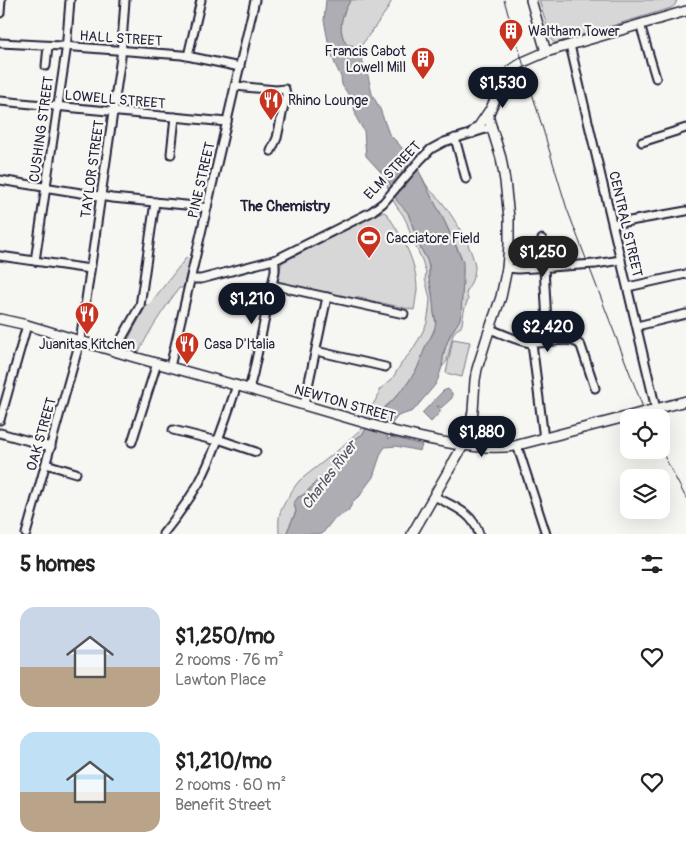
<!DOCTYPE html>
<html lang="en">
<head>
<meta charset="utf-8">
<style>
	:root { --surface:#fff; --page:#f2f2f2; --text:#222; --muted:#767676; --accent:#111827 }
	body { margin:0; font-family:Pangolin,sans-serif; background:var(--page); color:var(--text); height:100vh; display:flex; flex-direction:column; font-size:19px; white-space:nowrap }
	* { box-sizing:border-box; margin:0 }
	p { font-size:16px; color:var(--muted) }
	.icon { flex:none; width:28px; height:28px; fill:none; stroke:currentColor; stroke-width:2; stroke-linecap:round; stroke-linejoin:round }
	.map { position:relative; height:534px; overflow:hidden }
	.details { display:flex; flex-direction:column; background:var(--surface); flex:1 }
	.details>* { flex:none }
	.tools { position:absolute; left:620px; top:409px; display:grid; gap:10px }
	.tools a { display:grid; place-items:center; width:50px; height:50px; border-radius:10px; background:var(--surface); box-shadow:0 5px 20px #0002; font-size:25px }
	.price { position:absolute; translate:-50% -42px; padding:0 11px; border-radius:18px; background:var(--accent); color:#fff; font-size:16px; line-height:32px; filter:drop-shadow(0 1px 2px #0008) }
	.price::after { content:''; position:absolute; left:50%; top:30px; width:15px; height:11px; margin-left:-8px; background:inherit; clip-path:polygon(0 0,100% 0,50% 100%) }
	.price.active { background:#222; color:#fff }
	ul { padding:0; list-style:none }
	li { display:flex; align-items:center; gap:15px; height:125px; padding:0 20px }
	li span { display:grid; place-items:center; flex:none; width:140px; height:100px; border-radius:15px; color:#555 }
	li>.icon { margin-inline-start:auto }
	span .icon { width:60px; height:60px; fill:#fffc; stroke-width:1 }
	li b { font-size:21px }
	h2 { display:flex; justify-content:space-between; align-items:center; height:60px; padding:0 20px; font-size:21px }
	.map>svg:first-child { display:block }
	.green { fill:#d7d7d7; stroke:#7c7c89 }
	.water { fill:#adadb3; stroke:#757583 }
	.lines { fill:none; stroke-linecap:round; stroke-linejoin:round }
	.minor-casing { stroke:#22223b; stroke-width:11 }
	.major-casing { stroke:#22223b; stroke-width:12 }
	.minor { stroke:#f6f6f2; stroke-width:7 }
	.major { stroke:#f6f6f2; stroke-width:9 }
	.rail { stroke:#22223b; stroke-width:1 }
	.minor-bridge-casing { stroke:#22223b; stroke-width:11; stroke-linecap:butt }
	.major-bridge-casing { stroke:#22223b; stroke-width:12; stroke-linecap:butt }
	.minor-bridge { stroke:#f6f6f2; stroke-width:7 }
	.major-bridge { stroke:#f6f6f2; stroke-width:9 }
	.labels { text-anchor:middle; stroke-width:4.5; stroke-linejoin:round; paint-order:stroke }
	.poi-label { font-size:14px; fill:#22223b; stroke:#f6f6f2; text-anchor:start }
	.street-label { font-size:14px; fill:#22223b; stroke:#f6f6f2 }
	.neighbourhood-label { font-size:15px; font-weight:bold; fill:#22223b; stroke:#f6f6f2 }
	.water-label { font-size:15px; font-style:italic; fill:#535365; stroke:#f6f6f2 }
</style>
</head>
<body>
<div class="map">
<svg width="686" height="534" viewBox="0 0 686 534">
	<rect width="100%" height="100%" fill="#f6f6f2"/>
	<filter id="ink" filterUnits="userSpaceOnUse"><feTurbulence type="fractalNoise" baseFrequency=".02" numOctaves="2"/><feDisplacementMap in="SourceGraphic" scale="10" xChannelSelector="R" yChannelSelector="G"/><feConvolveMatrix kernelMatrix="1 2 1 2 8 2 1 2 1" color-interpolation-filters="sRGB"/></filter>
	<g filter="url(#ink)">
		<g class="green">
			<path d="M351 0H392L387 10 361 46 347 45C337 31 341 14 351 0Z"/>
			<polygon points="539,0 677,0 675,5 671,8 555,43 552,41 551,39"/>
			<path d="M419 173C423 177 424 182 427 186 431 192 437 196 441 201 453 216 473 248 475 267 475 276 470 285 466 293L468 299 464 311 462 324 461 327 456 330 453 334 447 361 442 367C443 356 445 346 450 336 453 329 459 323 461 315L463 268 461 256 441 214 433 200Z"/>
			<path d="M386 179 390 184 395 196 408 213 419 245 427 260 429 269V278L433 299 434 313 436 325 417 369 407 384 392 401 383 409 372 415 364 433 354 440 352 443 353 448V452L346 460 328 472 294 503 296 511 286 534H279C279 527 278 520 280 513 282 506 294 487 299 481L337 451 361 429 366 419 368 409 374 403 379 394V390L392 379 403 361 411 352 419 339 427 323 429 310 430 298 425 279 426 273 422 260 416 247 413 242 407 223 403 215 397 207 389 193Z"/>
			<path d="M384 212 387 214C403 238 417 262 417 290 416 297 415 304 414 310L355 297 354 299 281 283 278 281 281 265 283 262 379 213Z"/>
			<path d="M186 258 190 259 183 288H179C164 309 150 329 139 352L124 348 132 332 145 308V305H149Z"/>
			<polygon points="453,339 470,342 462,377 446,373"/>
		</g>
		<g class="water">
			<path d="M326 0H351C341 14 337 31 347 45L359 46 361 57 368 76 372 94 380 109 389 134 398 143 417 167 433 200 441 214 463 262V280L461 315 459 321 450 335 444 351 442 367 438 379 435 385 413 411 398 416 393 422 387 436 388 439 392 437 422 445 420 451 396 446 385 447 381 453 373 477 364 489 360 496 355 499 348 511 333 520 322 534H286L296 512 294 503 298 497 306 494 318 479 346 460 353 452V448L352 443 354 440 364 433 372 415 383 409 392 401 407 384 417 369 426 345 434 332 436 321 434 313 432 292 429 278V264L427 260 419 245 411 221 408 213 397 201 389 181 366 156 364 131 357 119 352 100 342 85 341 77 335 64 329 46 324 20Z"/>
			<polygon points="448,389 452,393 452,398 441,408 438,406 437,406 441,411 431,422 422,413 443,391"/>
		</g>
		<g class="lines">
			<defs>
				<g id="minor">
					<polyline points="0,13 1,0"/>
					<polyline points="640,24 656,78"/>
					<polyline points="0,43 62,46 182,55 240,67"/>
					<polyline points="570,45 656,409"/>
					<polyline points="188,56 201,0"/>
					<polyline points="46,66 48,46"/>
					<polyline points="235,86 276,90 285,89 286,95 277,138 271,151"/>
					<polyline points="0,101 227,122"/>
					<polyline points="455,138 466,179"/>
					<polyline points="642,142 686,128"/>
					<polyline points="171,154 175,117"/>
					<polyline points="0,180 112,198 196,206 207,208"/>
					<polyline points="613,224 686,211"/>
					<polyline points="542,239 551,261 552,267"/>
					<polyline points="0,256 90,269"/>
					<polyline points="35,261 66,51 70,0"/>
					<polyline points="595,264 621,260"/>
					<polyline points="544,267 548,342"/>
					<polyline points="507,268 518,269 580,265"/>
					<polyline points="191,279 201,279 277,259 371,212 383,203 421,159 431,149 444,142 492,127"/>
					<polyline points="272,285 404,314"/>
					<polyline points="628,287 686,274"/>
					<polyline points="637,326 686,314"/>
					<path d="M490 329C501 333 519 342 531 343 545 345 571 334 581 346L595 388"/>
					<polyline points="532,343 544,439"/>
					<polyline points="316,351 385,367"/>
					<polyline points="117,352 122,338 140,306 155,202"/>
					<polyline points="170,367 255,0"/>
					<polyline points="249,389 253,374 275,271 275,265 274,260"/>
					<polyline points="304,405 327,297"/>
					<polyline points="0,420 27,325"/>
					<polyline points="173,430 217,441"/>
					<polyline points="0,433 51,447"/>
					<polyline points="218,439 256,452"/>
					<polyline points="132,442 157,363"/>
					<polyline points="517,445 546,534"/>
					<polyline points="46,464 76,473"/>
					<path d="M434 496C452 506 473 512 479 534"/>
					<polyline points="26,534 80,341 121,57 125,0"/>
					<path d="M163 534C176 518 188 501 199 483 214 455 227 416 237 385"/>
				</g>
				<g id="major">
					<polyline points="531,0 546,52"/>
					<polyline points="472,133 479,126 489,111"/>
					<path d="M0 319 27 325 134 357 249 389 393 431C429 440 478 451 514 446L637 414"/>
					<polyline points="648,411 686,401"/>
					<polyline points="412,534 468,437 473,411 475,380 477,369 487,337 501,297 507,268 509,245 509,218 505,181 501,158 489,119 489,113 501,86 511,70 523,62 546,52 686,11"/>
				</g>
			</defs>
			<use href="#minor" class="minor-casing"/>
			<use href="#major" class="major-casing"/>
			<use href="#minor" class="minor"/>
			<use href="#major" class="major"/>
			<g class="rail">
				<polyline points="504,0 567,209 647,418"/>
				<polyline points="661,450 686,498"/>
			</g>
			<defs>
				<polyline id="minor-bridge" points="580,265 595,264"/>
				<polyline id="major-bridge" points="637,414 648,411"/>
			</defs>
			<use href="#minor-bridge" class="minor-bridge-casing"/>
			<use href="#major-bridge" class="major-bridge-casing"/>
			<use href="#minor-bridge" class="minor-bridge"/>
			<use href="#major-bridge" class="major-bridge"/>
		</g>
	</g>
	<defs>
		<symbol id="building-pin" viewBox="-11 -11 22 30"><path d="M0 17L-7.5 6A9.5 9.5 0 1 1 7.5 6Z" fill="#c8321e" stroke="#f6f6f2"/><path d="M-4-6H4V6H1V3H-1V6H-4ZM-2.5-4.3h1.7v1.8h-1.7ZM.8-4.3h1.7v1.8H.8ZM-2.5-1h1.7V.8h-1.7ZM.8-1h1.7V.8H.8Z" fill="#fff"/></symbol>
		<symbol id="restaurant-pin" viewBox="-11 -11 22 30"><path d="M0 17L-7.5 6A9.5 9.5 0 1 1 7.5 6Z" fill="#c8321e" stroke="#f6f6f2"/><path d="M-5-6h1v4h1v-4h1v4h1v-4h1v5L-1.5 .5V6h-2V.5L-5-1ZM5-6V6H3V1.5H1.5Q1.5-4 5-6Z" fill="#fff"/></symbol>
		<symbol id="stadium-pin" viewBox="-11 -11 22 30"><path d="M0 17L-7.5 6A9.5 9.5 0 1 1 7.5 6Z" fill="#c8321e" stroke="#f6f6f2"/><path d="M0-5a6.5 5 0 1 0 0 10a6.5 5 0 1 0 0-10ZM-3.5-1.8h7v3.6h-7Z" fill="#fff"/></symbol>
	</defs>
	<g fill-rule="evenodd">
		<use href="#building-pin" x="497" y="17" width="28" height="38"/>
		<use href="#building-pin" x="409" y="45" width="28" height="38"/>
		<use href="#restaurant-pin" x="257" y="86" width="28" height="38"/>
		<use href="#stadium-pin" x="355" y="224" width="28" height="38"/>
		<use href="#restaurant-pin" x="73" y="300" width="28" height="38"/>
		<use href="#restaurant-pin" x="173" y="330" width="28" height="38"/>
	</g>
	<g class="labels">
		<g class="poi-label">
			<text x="528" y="36">Waltham Tower</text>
			<text x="406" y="56" text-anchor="end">Francis Cabot<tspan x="406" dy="16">Lowell Mill</tspan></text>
			<text x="288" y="105">Rhino Lounge</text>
			<text x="386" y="243">Cacciatore Field</text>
			<text x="87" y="349" text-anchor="middle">Juanitas Kitchen</text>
			<text x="204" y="349">Casa D'Italia</text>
		</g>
		<g class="street-label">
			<text transform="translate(121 38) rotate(4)" y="5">HALL STREET</text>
			<text transform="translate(115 99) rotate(5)" y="5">LOWELL STREET</text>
			<text transform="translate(41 129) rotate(-82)" y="5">CUSHING STREET</text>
			<text transform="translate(92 169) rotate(-82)" y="5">TAYLOR STREET</text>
			<text transform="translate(392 170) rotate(-46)" y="5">ELM STREET</text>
			<text transform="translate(201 180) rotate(-77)" y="5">PINE STREET</text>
			<text transform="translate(626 224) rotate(77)" y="5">CENTRAL STREET</text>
			<text transform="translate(345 403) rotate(16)" y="5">NEWTON STREET</text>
			<text transform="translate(41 434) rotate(-74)" y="5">OAK STREET</text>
		</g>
		<g class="neighbourhood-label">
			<text x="285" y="211">The Chemistry</text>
		</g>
		<g class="water-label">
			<text transform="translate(329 475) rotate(-53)" y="5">Charles River</text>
		</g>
	</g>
</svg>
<div class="tools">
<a><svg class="icon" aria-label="locate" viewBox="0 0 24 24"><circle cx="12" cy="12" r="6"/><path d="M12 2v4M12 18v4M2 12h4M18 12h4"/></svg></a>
<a><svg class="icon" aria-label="layers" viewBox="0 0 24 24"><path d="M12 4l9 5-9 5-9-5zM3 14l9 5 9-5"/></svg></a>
</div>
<b class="price" style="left:503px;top:109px">$1,530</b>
<b class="price active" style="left:543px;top:278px">$1,250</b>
<b class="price" style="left:252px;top:325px">$1,210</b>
<b class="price" style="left:548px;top:353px">$2,420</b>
<b class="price" style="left:482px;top:458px">$1,880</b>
</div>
<section class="details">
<h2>5 homes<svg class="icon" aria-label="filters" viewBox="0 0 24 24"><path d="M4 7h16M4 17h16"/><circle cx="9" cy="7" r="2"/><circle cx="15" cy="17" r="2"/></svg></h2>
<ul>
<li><span style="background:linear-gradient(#c9d6e8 60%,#b9a48a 0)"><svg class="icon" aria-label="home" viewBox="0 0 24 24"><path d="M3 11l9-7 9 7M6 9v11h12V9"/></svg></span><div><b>$1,250/mo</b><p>2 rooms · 76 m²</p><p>Lawton Place</p></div><svg class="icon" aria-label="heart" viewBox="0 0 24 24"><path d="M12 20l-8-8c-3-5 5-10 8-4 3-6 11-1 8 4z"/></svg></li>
<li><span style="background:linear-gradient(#bfe0f5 60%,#b9a48a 0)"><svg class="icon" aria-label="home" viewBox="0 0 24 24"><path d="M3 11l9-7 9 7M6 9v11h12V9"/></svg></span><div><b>$1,210/mo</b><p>2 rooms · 60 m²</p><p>Benefit Street</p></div><svg class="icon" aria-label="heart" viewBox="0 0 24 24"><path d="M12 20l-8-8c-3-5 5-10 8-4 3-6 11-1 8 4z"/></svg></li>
</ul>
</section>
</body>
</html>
